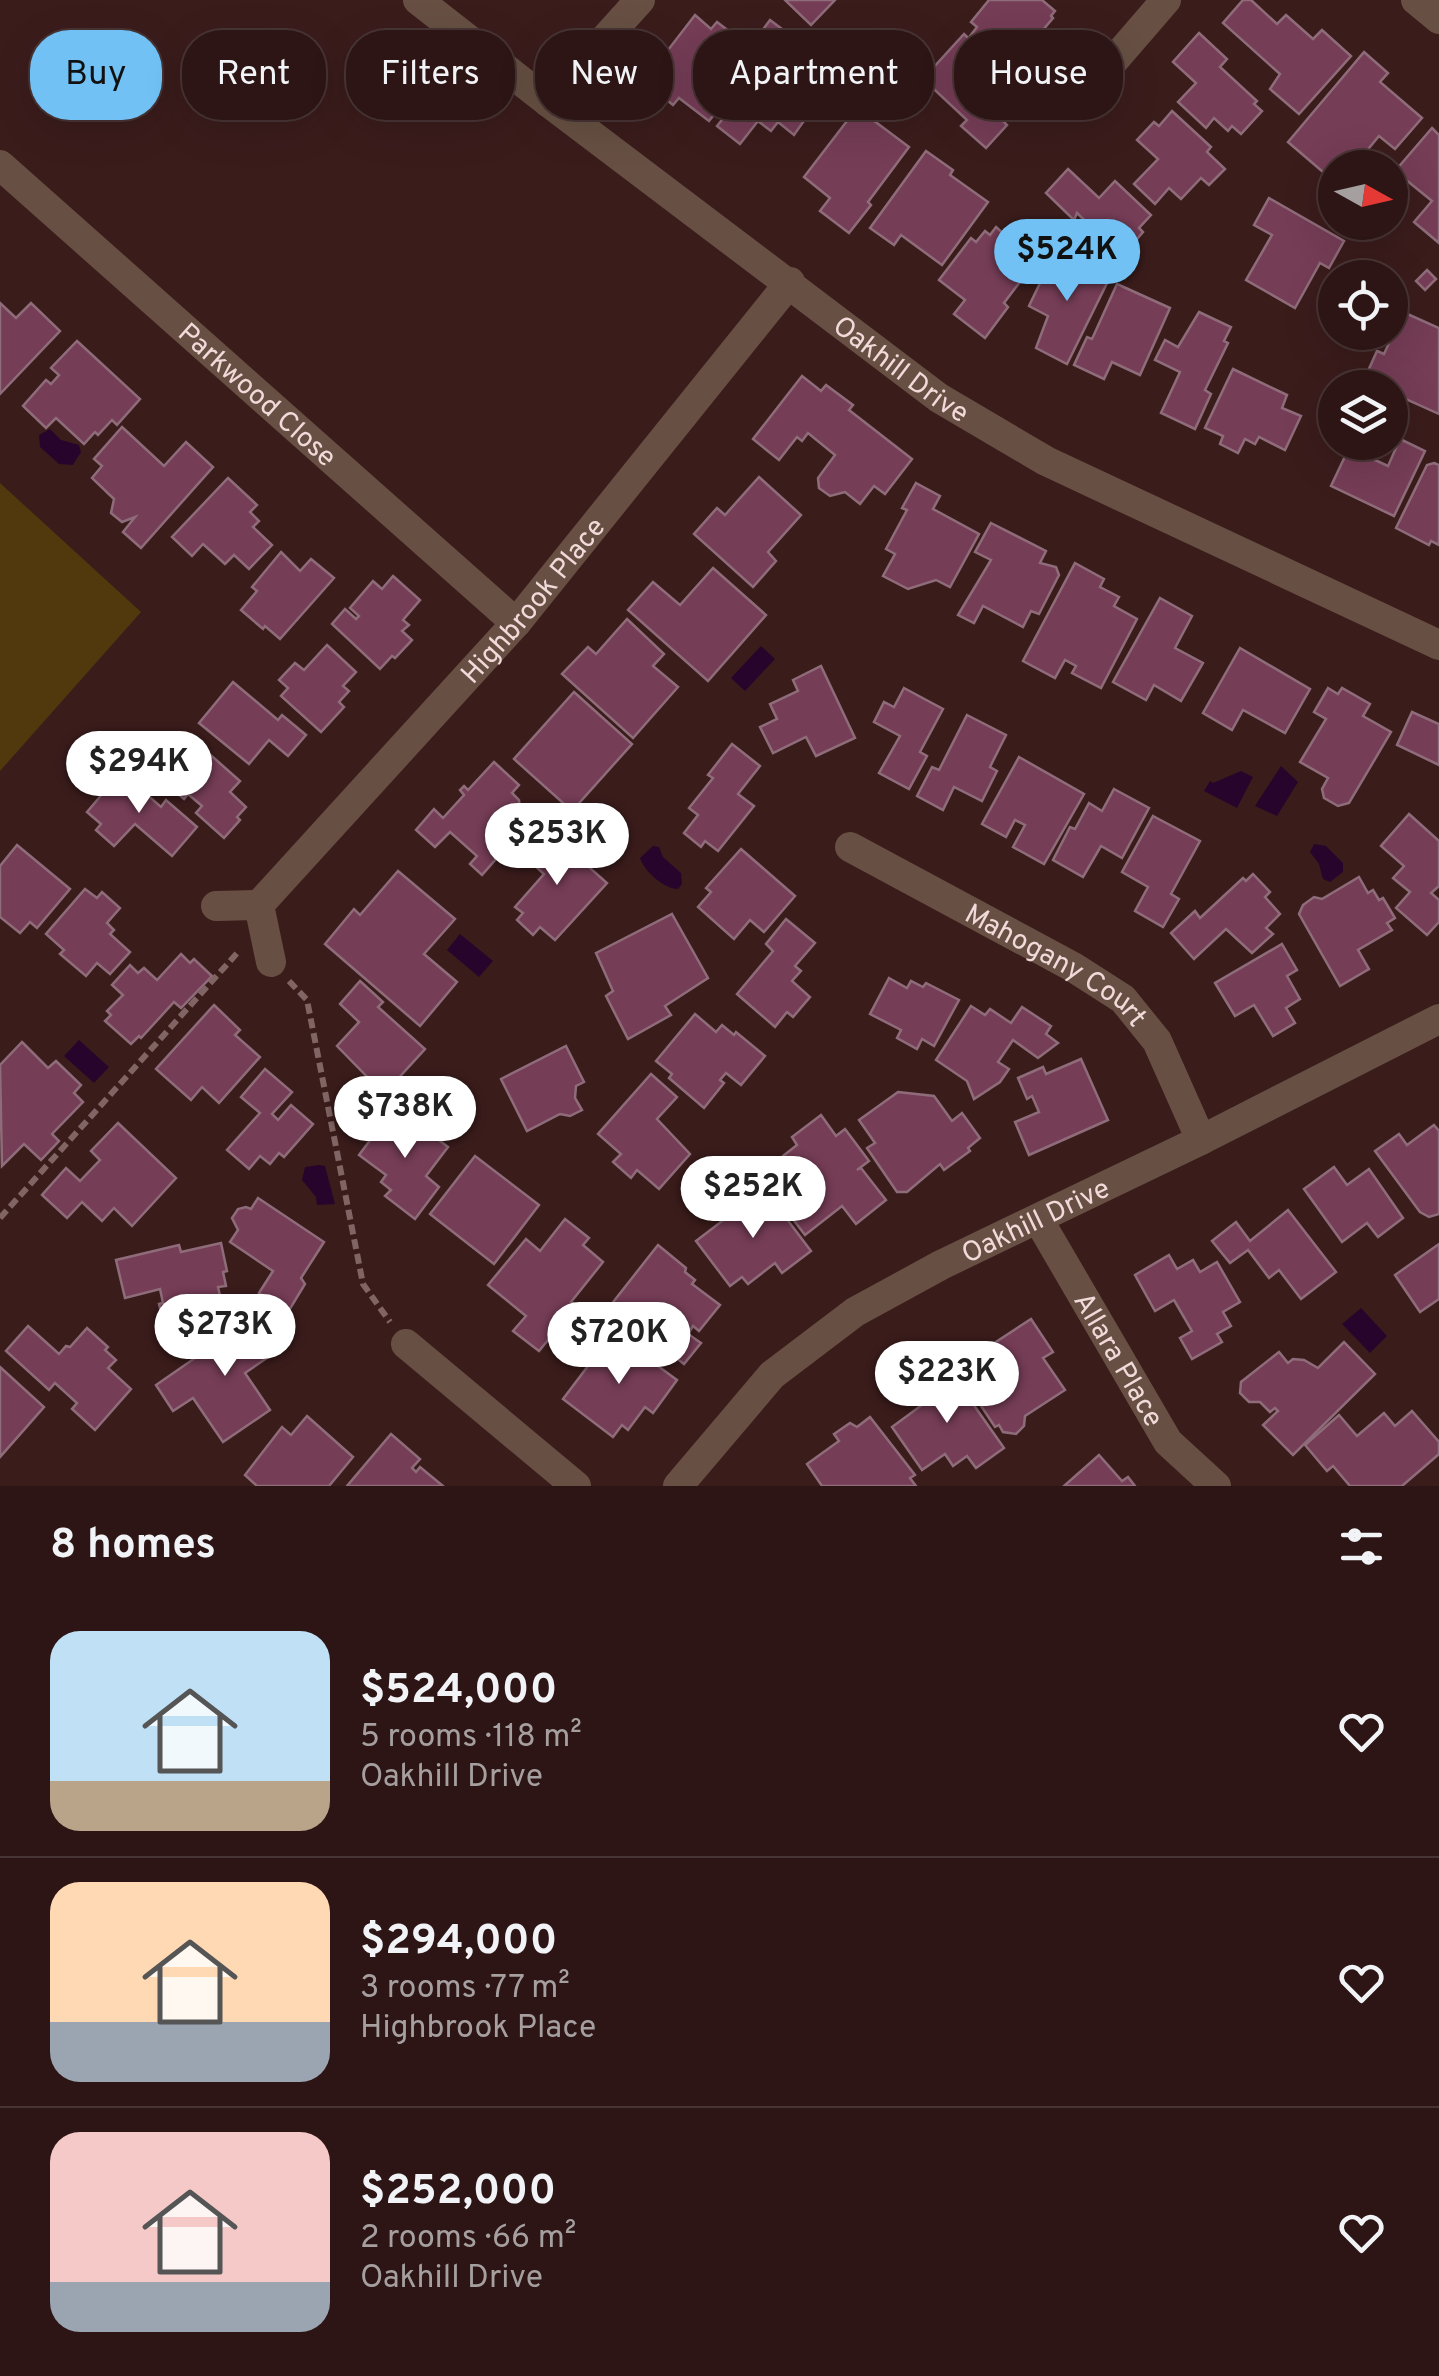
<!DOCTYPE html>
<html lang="en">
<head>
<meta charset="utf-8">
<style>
	:root { --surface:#2c1514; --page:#341e1d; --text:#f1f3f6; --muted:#a69fa0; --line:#483434; --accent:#71c1f5 }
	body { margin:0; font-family:Overpass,sans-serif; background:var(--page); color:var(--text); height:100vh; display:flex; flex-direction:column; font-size:38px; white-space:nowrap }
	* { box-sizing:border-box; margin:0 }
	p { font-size:32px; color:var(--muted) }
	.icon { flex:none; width:55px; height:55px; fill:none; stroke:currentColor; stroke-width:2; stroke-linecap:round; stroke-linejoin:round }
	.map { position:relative; height:1486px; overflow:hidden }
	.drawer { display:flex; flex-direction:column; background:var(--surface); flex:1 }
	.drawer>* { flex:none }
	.top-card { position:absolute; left:30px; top:30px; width:1380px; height:90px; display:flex; gap:20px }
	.needle { width:65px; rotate:98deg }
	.controls { position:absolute; left:1318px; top:150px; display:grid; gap:20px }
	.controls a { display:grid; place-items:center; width:90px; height:90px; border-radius:50%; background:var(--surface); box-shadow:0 10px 40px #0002,0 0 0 2px var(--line); font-size:50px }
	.price { position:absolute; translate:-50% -85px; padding:0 22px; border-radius:35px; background:#fff; color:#222; font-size:32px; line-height:65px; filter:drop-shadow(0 2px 5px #0008) }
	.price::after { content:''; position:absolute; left:50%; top:60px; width:30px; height:22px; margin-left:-15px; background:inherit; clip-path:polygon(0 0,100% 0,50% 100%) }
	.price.on { background:var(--accent); color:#111 }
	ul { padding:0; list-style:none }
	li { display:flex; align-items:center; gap:30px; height:250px; padding:0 50px }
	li+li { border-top:2px solid var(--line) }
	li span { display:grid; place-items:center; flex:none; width:280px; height:200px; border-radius:30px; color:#555 }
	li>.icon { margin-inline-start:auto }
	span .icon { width:120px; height:120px; fill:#fffc; stroke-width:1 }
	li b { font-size:42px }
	h2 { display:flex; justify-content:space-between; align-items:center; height:120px; padding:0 50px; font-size:42px }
	.tag { padding:0 35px; border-radius:40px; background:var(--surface); box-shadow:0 10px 40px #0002,0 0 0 2px var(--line); font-size:35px; line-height:90px }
	.tag.on { background:var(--accent); color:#111 }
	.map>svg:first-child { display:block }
	.green { fill:#51390d }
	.water { fill:#27042b }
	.building { fill:#753d56; stroke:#8f6c7a; stroke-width:2.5 }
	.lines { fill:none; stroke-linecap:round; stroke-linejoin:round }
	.path { stroke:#806564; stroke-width:6; stroke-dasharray:10 5; stroke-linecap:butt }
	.minor { stroke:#675043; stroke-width:30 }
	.labels { text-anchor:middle; stroke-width:9; stroke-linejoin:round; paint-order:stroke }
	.street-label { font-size:28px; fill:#f1dbda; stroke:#180b0a }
</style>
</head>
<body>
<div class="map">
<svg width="1439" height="1486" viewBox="0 0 1439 1486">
	<rect width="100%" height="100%" fill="#3a1c1b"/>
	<polygon class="green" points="0,483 141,612 0,771"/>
	<g class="water">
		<polygon points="50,429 61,440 79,445 81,452 73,465 59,464 40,447 39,435"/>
		<polygon points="761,646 775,659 745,691 731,678"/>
		<polygon points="1281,766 1298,782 1277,816 1255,806"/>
		<polygon points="1241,771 1253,777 1237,808 1204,791 1210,781 1213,783"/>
		<polygon points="1314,844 1326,846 1343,863 1343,872 1330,882 1323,879 1319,864 1310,852"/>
		<path d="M653 846 659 847 663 857 681 873 682 884 678 889C664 889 644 871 640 858Z"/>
		<polygon points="460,934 493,961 479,977 447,950"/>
		<polygon points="79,1040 109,1067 94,1083 64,1056"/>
		<polygon points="319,1165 325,1166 335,1204 317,1205 316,1197 302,1180 305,1167"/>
		<polygon points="1361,1308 1387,1336 1370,1353 1342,1324"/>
	</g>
	<g class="building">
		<polygon points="785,0 835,0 811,25"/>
		<polygon points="989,0 1042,0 1055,11 1051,16 1053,18 1032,43 1035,45 1014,70 1011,67 1008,70 970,36 977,27 971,22"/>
		<polygon points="1243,0 1251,0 1277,24 1286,15 1313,39 1322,30 1351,56 1299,114 1270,89 1280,74 1223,23"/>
		<polygon points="695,15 711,29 717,22 743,42 710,85 727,98 709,121 679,98 673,105 657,92 661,87 648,76"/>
		<polygon points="770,20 782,29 770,44 759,35"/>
		<polygon points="1199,33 1227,59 1220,67 1257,101 1254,104 1262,111 1241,134 1232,126 1228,131 1214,118 1206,128 1178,102 1196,83 1173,62"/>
		<polygon points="964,34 989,58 985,62 1012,88 992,110 1007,125 986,148 961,126 967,120 923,79"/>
		<polygon points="802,37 828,58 829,67 823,74 832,81 794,135 778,122 771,131 758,121 740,144 717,126 737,101 745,108"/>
		<polygon points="1364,52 1388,73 1380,82 1422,118 1395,149 1379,136 1360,159 1352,152 1335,168 1330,178 1288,142"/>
		<polygon points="857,108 909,147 868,202 871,205 849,233 820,211 830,198 804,177"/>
		<polygon points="1172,111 1211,147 1207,152 1225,169 1209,185 1201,178 1181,199 1169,188 1155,204 1134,184 1158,159 1137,140 1154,122 1159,126"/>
		<polygon points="1432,128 1439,135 1439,243 1414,222 1432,201 1395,171"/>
		<polygon points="926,151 953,170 950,175 988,202 942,265 901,235 894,245 870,228"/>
		<polygon points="1068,169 1099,198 1115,181 1151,215 1139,228 1143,232 1131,246 1112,229 1103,238 1077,213 1074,220 1046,193"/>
		<polygon points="1269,198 1344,241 1329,268 1320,263 1295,308 1246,280 1272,235 1254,225"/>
		<polygon points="996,227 1035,262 1004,303 1008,307 985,338 954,314 965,300 939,280 971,238 976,242 985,231 990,235"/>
		<polygon points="1054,254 1071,262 1074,257 1111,275 1067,364 1036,348 1048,316 1029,306"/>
		<polygon points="1427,270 1436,279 1425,290 1416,281"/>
		<polygon points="1117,284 1170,308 1140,375 1112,362 1104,379 1074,365 1087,337 1092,339"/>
		<polygon points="0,303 16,318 31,303 60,331 0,394"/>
		<polygon points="1199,312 1231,327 1224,341 1228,343 1205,390 1211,394 1195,429 1161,413 1180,372 1155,360 1165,340 1178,347"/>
		<polygon points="1403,312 1439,328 1439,414 1390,392 1390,388 1369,382 1374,373 1368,371 1377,351 1384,354"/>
		<polygon points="77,341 140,399 117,425 112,420 98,435 95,432 84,444 56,418 46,428 23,406 46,380 51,384 59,375 51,368"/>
		<polygon points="1233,369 1287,395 1282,408 1301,416 1285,450 1259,437 1255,444 1245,439 1238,453 1220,444 1223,436 1205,428"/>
		<polygon points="802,376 821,391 826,385 853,405 849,410 912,459 885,494 874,486 860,504 845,492 830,496 819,488 818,478 835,455 808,433 802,441 797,437 779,460 753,439"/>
		<polygon points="122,427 164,466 186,442 213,467 141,548 123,532 135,517 122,522 111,513 114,499 92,478 102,466 94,459"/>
		<polygon points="1400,439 1425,451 1394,516 1331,486 1349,448 1388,466"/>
		<polygon points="1434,463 1439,465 1439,545 1431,541 1429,545 1396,528 1427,465"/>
		<polygon points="759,477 801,515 768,552 776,561 753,587 694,534 717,508 725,515"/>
		<polygon points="228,478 257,505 250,512 259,521 253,527 272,545 249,569 234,555 225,564 203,544 192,556 172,537"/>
		<polygon points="916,483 940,496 933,509 979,534 950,587 936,580 908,589 883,576 895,554 886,549 907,510 902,508"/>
		<polygon points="991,523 1046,551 1040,563 1056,567 1059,575 1039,614 1031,611 1023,627 983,606 974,623 958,615 991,560 975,552"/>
		<polygon points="281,552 300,571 311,559 334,578 280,639 265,626 263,629 241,610 257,591 252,587"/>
		<polygon points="1075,563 1104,579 1100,587 1119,597 1114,606 1137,619 1101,688 1072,673 1076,666 1065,660 1055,678 1023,661"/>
		<polygon points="713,568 766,615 708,681 628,610 653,582 680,605"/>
		<polygon points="393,576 420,600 403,620 409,625 402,631 412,640 395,658 392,656 380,669 332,624 345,609 356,619 359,616 350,608 373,581 382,589"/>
		<polygon points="1160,598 1192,616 1175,648 1203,663 1181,701 1154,685 1146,700 1113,682"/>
		<polygon points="627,619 664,654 653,666 678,687 633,738 562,674 588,647 596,654"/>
		<polygon points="327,645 356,672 343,686 349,691 339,702 344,707 321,732 281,696 288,688 279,680 295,663 304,670"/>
		<polygon points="1240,648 1310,689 1285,733 1243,710 1232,730 1203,713"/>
		<polygon points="821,666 855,738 816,756 806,737 773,753 760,727 777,719 770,704 798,691 793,680"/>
		<polygon points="233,682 278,720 282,715 306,735 288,756 269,740 249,764 199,723"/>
		<polygon points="904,688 943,709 920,752 927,756 909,789 879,773 900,736 874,722 884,702 894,707"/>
		<polygon points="1328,688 1338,694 1342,688 1370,704 1363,716 1391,732 1349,803 1338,806 1324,798 1322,789 1328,778 1300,762 1326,719 1314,712"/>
		<polygon points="574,692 632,744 572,811 514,759"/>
		<polygon points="1412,712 1439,724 1439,765 1397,745"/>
		<polygon points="967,715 1006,735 990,767 997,771 982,801 954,787 943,810 917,796 932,767 939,770"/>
		<polygon points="182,741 191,750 197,743 240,781 230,792 246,807 237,817 240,820 224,838 196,813 202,806 188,794 184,799 154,773"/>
		<polygon points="732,744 760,766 738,794 754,806 718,851 705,841 701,847 684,833 698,815 689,808 713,778 708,775"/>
		<polygon points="1019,757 1084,794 1044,864 1013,847 1025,825 1015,820 1006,837 982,824"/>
		<polygon points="494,762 519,785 512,793 519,800 520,810 492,841 503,851 482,875 470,864 477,856 450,832 435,847 416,830 434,809 443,818 464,795 460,790 464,786 468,790"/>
		<polygon points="121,772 161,807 166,800 197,827 172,856 135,824 114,846 96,830 101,824 87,812"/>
		<polygon points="1114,789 1149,808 1122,858 1101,846 1083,877 1053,860 1070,827 1075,829 1089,803 1102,811"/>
		<polygon points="1409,814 1439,841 1439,886 1431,893 1439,900 1439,922 1427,935 1396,908 1410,892 1393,878 1404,866 1381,846"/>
		<polygon points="1153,816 1200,841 1171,894 1179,899 1163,927 1135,911 1148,887 1122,872"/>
		<polygon points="542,833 563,852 568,846 576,846 582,851 582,861 607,883 555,940 540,927 533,935 517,920 523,913 515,907 544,874 522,854"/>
		<polygon points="17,845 70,889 37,928 30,922 20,933 0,917 0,866"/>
		<polygon points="741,849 795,896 764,932 750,920 734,939 698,907 711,892 706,888"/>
		<polygon points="398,871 455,919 424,954 457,982 420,1026 325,944 354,909 360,915"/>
		<polygon points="1253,874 1270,892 1265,897 1280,914 1266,928 1273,934 1252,953 1226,929 1194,959 1171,933 1195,911 1200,918 1243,878 1246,881"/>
		<polygon points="1359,877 1368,893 1373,890 1379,900 1383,898 1395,918 1387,923 1392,930 1358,950 1369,969 1340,986 1299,914 1303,905 1314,897 1322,899"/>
		<polygon points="85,889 97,898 102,892 120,908 107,923 114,930 110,934 130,952 110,974 97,963 86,976 60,954 64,950 46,934"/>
		<polygon points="672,914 708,978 665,1006 671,1015 628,1039 606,996 613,991 596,953"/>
		<polygon points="786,919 815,943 795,966 801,971 792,981 810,997 793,1017 787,1012 775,1027 737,994 773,951 766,944"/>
		<polygon points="1282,944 1297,970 1287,976 1300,999 1286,1008 1295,1023 1273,1036 1254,1005 1235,1016 1215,983"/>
		<polygon points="181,954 190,963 194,959 212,976 181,1008 174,1002 141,1038 139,1036 131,1044 105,1021 111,1015 107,1011 123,995 112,985 130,965 138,973 144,968 157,980"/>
		<polygon points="889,978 907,988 911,981 923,987 926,983 959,1000 934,1046 922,1039 917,1049 897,1038 901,1030 870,1014"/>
		<polygon points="360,981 383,1002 378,1007 425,1049 384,1094 337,1046 359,1022 340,1004"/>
		<polygon points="214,1005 240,1030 235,1035 260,1057 219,1103 202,1087 191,1100 156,1069"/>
		<polygon points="971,1006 985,1015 990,1009 1011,1023 1022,1007 1051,1026 1046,1034 1058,1043 1038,1058 1013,1040 998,1062 1009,1069 1000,1082 974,1099 967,1081 936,1060"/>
		<polygon points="695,1014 716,1032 722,1025 734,1035 736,1032 765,1056 741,1085 726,1073 720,1080 724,1083 704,1108 669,1078 672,1074 656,1061"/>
		<polygon points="22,1042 48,1068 56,1061 81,1085 74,1093 83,1102 52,1134 59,1141 41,1160 24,1144 2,1166 0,1065"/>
		<polygon points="566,1046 584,1082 576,1086 575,1098 582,1110 570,1116 560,1114 527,1131 501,1079"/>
		<polygon points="1081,1059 1108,1120 1029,1155 1015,1122 1039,1112 1032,1096 1027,1099 1018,1078 1043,1067 1046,1074"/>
		<polygon points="265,1069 292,1092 272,1114 278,1120 291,1105 313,1124 284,1157 279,1153 270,1164 260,1156 249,1169 227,1150 260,1113 241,1097"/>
		<polygon points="651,1074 677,1097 657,1119 690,1154 659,1189 637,1170 631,1178 613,1162 621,1154 598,1134"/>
		<polygon points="898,1092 934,1096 952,1121 962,1113 980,1138 968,1148 970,1151 944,1170 940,1164 907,1192 897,1192 867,1148 875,1143 859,1120"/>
		<polygon points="395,1107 448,1147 426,1176 439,1187 415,1219 385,1196 391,1190 381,1182 386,1175 359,1155"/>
		<polygon points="821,1115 836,1136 845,1129 869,1161 857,1170 861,1168 886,1200 856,1224 842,1206 805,1235 767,1185 786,1171 781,1164 783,1156 797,1145 792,1137"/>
		<polygon points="118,1123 176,1178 132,1226 114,1208 102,1221 82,1202 67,1218 42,1195 66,1168 80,1181 100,1160 91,1151"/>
		<polygon points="1434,1125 1439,1131 1439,1214 1429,1217 1420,1212 1375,1151 1399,1134 1407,1145"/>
		<polygon points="475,1156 539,1205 494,1264 430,1214"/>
		<polygon points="1334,1167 1347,1185 1369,1169 1403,1218 1378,1237 1367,1223 1342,1242 1304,1189"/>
		<polygon points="764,1189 811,1251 782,1273 775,1263 748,1284 742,1277 730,1286 696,1241"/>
		<polygon points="258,1198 324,1242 301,1278 305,1284 288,1312 259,1293 273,1271 230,1242 238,1230 232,1218 238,1209 246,1207 251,1209"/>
		<polygon points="1288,1210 1336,1272 1301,1299 1279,1270 1269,1278 1248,1250 1230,1263 1212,1241 1236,1222 1250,1241"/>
		<polygon points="565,1219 589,1238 583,1245 603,1262 571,1302 576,1306 539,1351 513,1331 526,1316 488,1285 526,1239 540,1251"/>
		<polygon points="221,1243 227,1271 223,1272 226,1286 218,1287 226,1321 167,1336 159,1304 163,1303 160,1289 125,1298 116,1260 179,1245 181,1252"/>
		<polygon points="1439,1244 1439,1299 1420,1312 1395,1275"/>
		<polygon points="658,1245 686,1268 685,1272 695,1280 692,1284 720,1305 699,1331 693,1326 688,1334 701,1343 684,1364 610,1306"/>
		<polygon points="1169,1255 1177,1269 1193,1260 1200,1272 1217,1262 1240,1302 1223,1312 1231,1326 1217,1334 1222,1342 1192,1359 1180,1338 1192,1331 1174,1300 1155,1311 1135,1275"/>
		<polygon points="260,1313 283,1347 245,1373 270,1410 223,1442 193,1398 173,1411 156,1385"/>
		<polygon points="1031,1319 1053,1352 1043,1358 1065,1390 1025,1416 1024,1426 1016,1434 1003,1432 999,1425 995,1427 956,1368"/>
		<polygon points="28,1326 59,1354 66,1346 70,1347 87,1328 108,1347 105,1350 116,1360 108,1368 131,1389 95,1430 72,1409 77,1403 55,1383 49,1390 6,1351"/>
		<polygon points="613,1333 677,1380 653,1413 645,1407 628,1430 622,1425 613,1437 563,1399"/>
		<polygon points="1344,1342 1375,1374 1293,1455 1263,1425 1278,1411 1275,1408 1270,1412 1260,1402 1249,1402 1240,1393 1241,1382 1279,1352 1288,1363 1293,1359 1304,1360 1318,1368"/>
		<polygon points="0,1367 44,1407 0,1457"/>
		<polygon points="947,1367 1004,1448 976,1468 967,1456 953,1466 945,1454 922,1470 892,1427 926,1402 917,1389"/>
		<polygon points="1412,1411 1439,1442 1439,1454 1402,1486 1350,1486 1333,1466 1327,1471 1305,1445 1339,1415 1357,1436 1384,1413 1395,1426"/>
		<polygon points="307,1416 353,1457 329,1486 257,1486 245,1475 282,1427 291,1435"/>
		<polygon points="870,1417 915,1475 910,1478 916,1486 822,1486 807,1464 839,1441 834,1434 850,1423 857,1427"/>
		<polygon points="391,1434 420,1459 412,1468 416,1472 420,1467 443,1486 347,1486"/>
		<polygon points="1099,1455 1122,1481 1128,1477 1135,1486 1064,1486"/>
	</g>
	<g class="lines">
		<g class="path">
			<polyline points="289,981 307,1000 363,1284 390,1322"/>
			<polyline points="0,1218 239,951"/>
		</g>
		<g class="minor">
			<path id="s1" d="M418 0 548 102 939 398 1046 461 1439 645"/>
			<polyline points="1416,0 1439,19"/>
			<polyline points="548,102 640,0"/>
			<polyline points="1078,102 1166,0"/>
			<path id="s2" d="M0 165 516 623"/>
			<path id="s3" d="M850 847 1073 967 1123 999 1157 1041 1201 1140"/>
			<polyline points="216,906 259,905"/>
			<path id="s4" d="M271 962 259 905 516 623 790 282"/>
			<path id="s5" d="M1038 1219 1168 1442 1216 1486"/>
			<polyline points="406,1344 576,1486"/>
			<path id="s6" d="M678 1486 772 1375 855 1312 941 1265 1201 1140 1439 1019"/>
		</g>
	</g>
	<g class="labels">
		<g class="street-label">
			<text dy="10" stroke="none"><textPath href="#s1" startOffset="608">Oakhill Drive</textPath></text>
			<text dy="10" stroke="none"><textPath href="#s2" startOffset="345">Parkwood Close</textPath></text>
			<text dy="10" stroke="none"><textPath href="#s4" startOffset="468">Highbrook Place</textPath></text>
			<text dy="10" stroke="none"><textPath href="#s3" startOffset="238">Mahogany Court</textPath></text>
			<text dy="10" stroke="none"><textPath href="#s6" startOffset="452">Oakhill Drive</textPath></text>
			<text dy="10" stroke="none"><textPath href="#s5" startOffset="162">Allara Place</textPath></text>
		</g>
	</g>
</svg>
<div class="controls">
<a><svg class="needle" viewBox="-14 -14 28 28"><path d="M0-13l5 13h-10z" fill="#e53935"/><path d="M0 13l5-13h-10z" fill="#a69fa0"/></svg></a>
<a><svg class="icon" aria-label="locate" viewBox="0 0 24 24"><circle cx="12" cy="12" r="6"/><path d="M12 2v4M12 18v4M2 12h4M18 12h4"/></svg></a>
<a><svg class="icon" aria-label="layers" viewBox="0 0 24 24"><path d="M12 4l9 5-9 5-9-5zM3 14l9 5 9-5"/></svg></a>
</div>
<b class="price on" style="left:1067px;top:304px">$524K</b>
<b class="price" style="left:139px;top:816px">$294K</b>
<b class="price" style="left:557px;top:888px">$253K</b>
<b class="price" style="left:405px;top:1161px">$738K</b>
<b class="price" style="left:753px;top:1241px">$252K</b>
<b class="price" style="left:225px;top:1379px">$273K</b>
<b class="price" style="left:619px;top:1387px">$720K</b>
<b class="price" style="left:947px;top:1426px">$223K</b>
<div class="top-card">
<a class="tag on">Buy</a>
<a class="tag">Rent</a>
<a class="tag">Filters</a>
<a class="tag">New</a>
<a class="tag">Apartment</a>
<a class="tag">House</a>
</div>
</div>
<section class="drawer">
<h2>8 homes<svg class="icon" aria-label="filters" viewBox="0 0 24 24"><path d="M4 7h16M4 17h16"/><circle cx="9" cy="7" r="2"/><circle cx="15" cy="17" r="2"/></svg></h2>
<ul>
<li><span style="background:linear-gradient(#bfe0f5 75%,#b9a48a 0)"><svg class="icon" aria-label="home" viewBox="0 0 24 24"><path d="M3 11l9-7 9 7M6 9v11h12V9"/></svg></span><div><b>$524,000</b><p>5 rooms · 118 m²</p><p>Oakhill Drive</p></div><svg class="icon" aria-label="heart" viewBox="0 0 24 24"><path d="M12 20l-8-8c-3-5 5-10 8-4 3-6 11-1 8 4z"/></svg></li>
<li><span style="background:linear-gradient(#ffd9b3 70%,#9aa5b1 0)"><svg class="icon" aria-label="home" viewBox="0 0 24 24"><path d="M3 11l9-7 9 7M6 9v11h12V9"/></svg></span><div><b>$294,000</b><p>3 rooms · 77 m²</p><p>Highbrook Place</p></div><svg class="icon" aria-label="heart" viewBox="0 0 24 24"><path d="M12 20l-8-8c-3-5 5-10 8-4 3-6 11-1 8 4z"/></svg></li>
<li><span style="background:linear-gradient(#f6c9c9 75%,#9aa5b1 0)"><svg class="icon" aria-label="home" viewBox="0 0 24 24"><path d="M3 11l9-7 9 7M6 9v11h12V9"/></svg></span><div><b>$252,000</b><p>2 rooms · 66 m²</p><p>Oakhill Drive</p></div><svg class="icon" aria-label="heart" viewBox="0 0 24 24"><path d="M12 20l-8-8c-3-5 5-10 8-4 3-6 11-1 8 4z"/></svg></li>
</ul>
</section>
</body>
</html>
